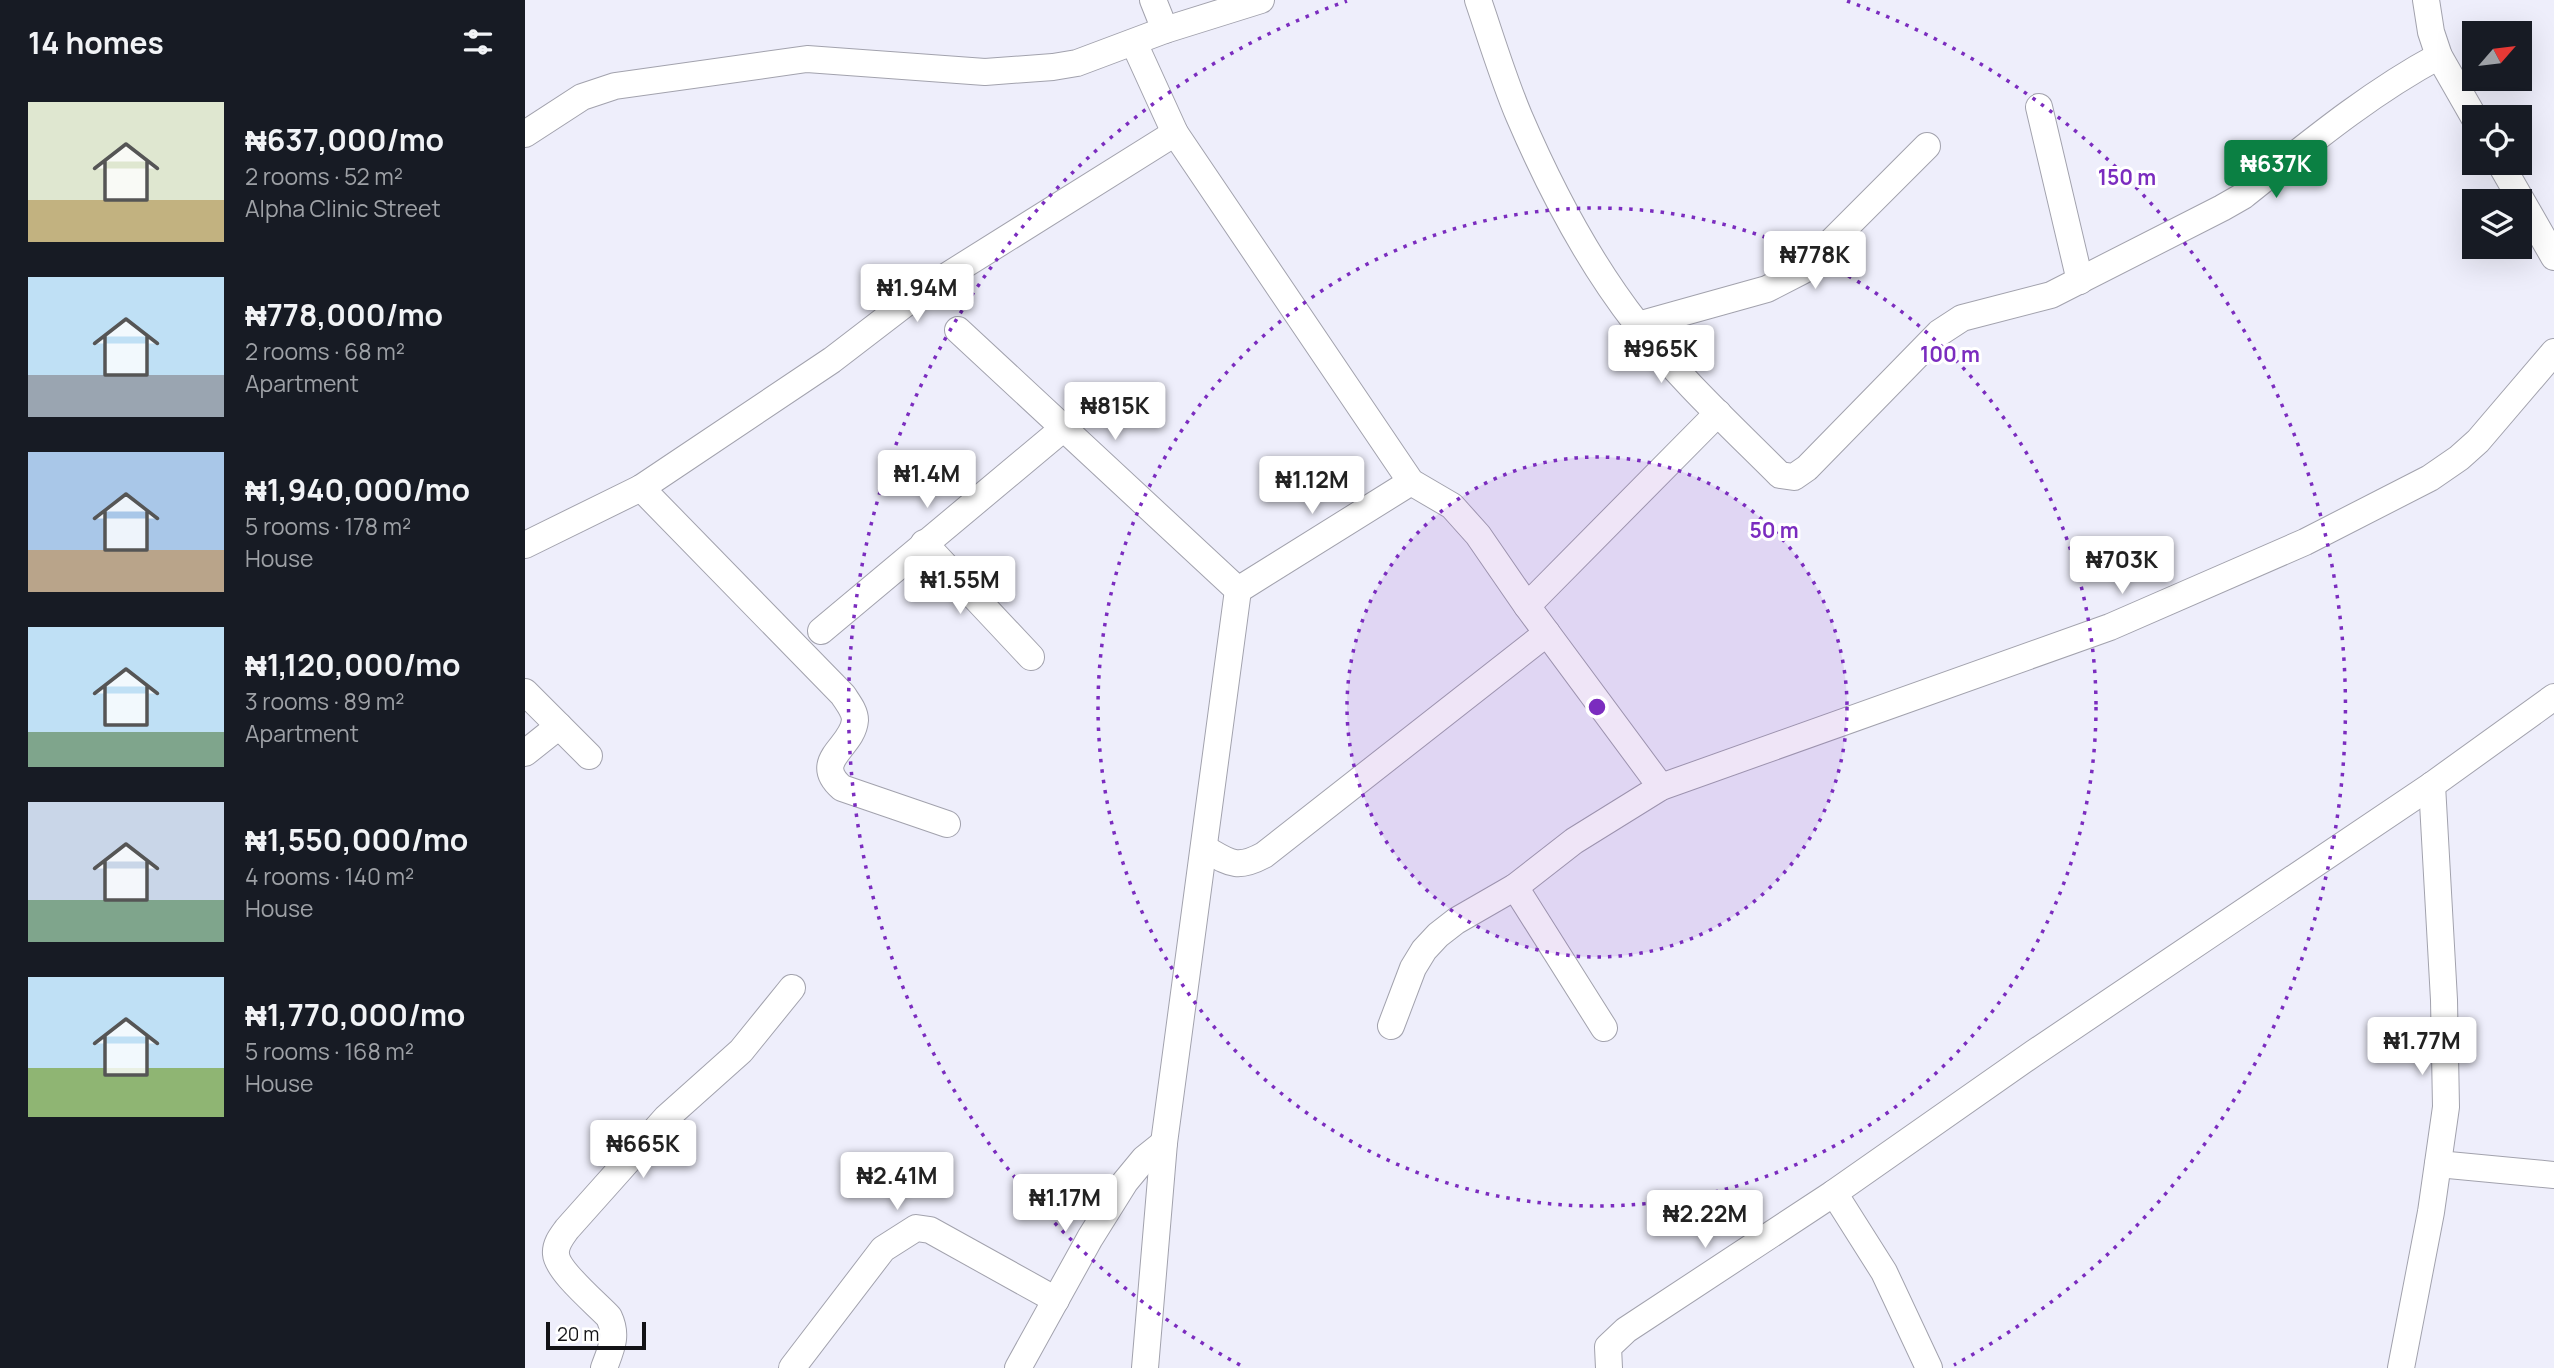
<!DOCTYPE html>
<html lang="en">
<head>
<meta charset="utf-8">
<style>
	:root { --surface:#171b24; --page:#20242c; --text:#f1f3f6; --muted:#9ea1a6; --accent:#0b8043 }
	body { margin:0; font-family:Manrope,sans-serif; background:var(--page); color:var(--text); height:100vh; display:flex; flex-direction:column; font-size:26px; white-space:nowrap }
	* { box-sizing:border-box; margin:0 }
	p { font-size:23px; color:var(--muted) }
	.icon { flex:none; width:38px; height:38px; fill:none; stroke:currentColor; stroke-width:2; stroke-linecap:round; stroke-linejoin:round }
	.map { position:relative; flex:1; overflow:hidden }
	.drawer { display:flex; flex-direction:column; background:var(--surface); width:525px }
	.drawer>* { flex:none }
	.needle { width:46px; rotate:62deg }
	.controls { position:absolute; left:1937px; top:21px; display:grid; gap:14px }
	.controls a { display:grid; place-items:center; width:70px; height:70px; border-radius:0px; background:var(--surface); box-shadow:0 7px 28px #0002; font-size:35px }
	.scale { position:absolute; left:21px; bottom:18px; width:100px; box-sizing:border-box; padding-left:7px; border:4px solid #121216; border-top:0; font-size:19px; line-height:24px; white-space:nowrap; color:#121216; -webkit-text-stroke:5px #fff; paint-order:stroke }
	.price { position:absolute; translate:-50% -60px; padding:0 16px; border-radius:7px; background:#fff; color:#222; font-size:23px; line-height:46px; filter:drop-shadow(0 2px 4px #0008) }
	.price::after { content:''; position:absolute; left:50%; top:42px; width:21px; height:16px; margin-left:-10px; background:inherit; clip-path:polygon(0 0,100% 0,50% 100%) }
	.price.current { background:var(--accent); color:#fff }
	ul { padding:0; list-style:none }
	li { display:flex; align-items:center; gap:21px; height:175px; padding:0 28px }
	li span { display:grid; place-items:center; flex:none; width:196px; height:140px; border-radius:0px; color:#555 }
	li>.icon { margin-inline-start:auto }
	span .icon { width:84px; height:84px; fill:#fffc; stroke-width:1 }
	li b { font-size:30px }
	h2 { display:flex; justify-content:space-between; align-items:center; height:84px; padding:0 28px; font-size:30px }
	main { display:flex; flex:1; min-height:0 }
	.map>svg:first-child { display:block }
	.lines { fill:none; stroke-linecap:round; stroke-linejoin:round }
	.minor-casing { stroke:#a2a2ad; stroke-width:28 }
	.minor { stroke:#fff; stroke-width:26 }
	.ring { fill:none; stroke:#7b2cbf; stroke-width:3.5; stroke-dasharray:3.5 7 }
	.centre { fill:#7b2cbf; stroke:#fff; stroke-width:3.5 }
	.ring-label { font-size:21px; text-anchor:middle; font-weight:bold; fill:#7b2cbf; stroke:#fff; stroke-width:6; stroke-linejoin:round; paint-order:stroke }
</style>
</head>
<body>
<main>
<section class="drawer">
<h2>14 homes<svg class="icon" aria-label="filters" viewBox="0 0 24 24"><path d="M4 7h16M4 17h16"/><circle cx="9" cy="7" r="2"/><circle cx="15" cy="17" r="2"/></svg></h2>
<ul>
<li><span style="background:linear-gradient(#dfe7d0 70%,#c2b280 0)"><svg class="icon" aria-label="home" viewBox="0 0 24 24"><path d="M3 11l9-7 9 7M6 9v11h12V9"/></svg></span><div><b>₦637,000/mo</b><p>2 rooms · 52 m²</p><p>Alpha Clinic Street</p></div></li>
<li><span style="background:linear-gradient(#bfe0f5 70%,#9aa5b1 0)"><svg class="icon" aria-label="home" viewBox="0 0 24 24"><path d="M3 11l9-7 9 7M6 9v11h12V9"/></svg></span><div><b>₦778,000/mo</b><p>2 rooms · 68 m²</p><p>Apartment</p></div></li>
<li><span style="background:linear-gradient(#a9c7e8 70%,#b9a48a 0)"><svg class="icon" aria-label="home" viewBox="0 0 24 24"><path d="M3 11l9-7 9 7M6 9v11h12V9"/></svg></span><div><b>₦1,940,000/mo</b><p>5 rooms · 178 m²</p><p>House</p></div></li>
<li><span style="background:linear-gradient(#bfe0f5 75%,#7fa58c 0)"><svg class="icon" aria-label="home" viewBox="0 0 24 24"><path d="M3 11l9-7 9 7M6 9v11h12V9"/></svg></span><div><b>₦1,120,000/mo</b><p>3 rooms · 89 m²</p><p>Apartment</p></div></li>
<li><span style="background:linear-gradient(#c9d6e8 70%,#7fa58c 0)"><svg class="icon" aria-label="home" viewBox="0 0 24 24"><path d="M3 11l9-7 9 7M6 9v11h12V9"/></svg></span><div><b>₦1,550,000/mo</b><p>4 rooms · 140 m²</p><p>House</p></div></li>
<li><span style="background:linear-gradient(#bfe0f5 65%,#8fb573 0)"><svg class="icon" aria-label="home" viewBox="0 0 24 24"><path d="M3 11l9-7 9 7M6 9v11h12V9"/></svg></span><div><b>₦1,770,000/mo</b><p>5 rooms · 168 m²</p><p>House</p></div></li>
</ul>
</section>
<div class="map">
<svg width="2029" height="1368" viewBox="0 0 2029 1368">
	<rect width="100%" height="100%" fill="#eeeefb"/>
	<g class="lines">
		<defs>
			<g id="minor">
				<polyline points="628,0 640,30"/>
				<path d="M953 0C966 38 978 78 994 116 1024 186 1065 264 1112 324 1153 377 1208 428 1255 475L1269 477 1282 468 1414 333 1437 318 1526 295 1697 208 1718 196C1781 146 1843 94 1914 56"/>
				<polyline points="1901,0 1906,32 1914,56 1950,119"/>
				<polyline points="609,43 650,133 886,482 927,506 953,535 1002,606 1136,787"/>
				<polyline points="1514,107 1555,281"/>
				<polyline points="0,134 57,97 90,86 282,59 460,72 528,67 552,63 640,30 736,0"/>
				<polyline points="1975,163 2029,257"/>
				<polyline points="1113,325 1242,289 1277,271 1402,146"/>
				<polyline points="433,330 713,590"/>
				<path d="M116 488 318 695C323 703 330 711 330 720 328 748 285 760 317 788L422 824"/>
				<polyline points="399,543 506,657"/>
				<polyline points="0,545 116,488 307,360 393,294 650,133"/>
				<polyline points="713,590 886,482"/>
				<polyline points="1002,606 1193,413"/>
				<polyline points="296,631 540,427"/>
				<polyline points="0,692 64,756"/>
				<polyline points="0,753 34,726"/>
				<path d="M679 848C705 863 711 870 739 855L1022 633"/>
				<polyline points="990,887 1079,1028"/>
				<polyline points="866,1026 888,968 899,950 913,935 931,921 990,887 1049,841 1136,787 1585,627 1780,542 1905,478 1934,458 1953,441 2029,352"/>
				<polyline points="1913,1164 2029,1175"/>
				<polyline points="1309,1193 1359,1272 1404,1368"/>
				<path d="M79 1368C86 1349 93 1336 84 1317 72 1304 32 1271 31 1254 30 1244 37 1236 42 1229L141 1118 216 1051 267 988"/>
				<polyline points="267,1368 358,1249 391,1228 405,1230 531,1300"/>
				<polyline points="493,1368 565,1238 600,1182 619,1159 639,1143"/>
				<polyline points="620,1368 639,1143 713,590"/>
				<polyline points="1084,1368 1083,1347 1101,1330 1309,1193 1509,1053 1907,785 2029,697"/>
				<polyline points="1876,1368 1906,1212 1921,1107 1919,1000 1907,785"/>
			</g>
		</defs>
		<use href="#minor" class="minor-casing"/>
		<use href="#minor" class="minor"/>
	</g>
	<circle cx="1072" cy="707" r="250" fill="#7b2cbf" fill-opacity=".12"/>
	<g class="ring">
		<circle cx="1072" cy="707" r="250"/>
		<circle cx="1072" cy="707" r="499"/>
		<path d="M715 1365A749 749 0 0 1 822 1M1322 1A749 749 0 0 1 1429 1365"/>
	</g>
	<circle cx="1072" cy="707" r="10" class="centre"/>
	<g class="ring-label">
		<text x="1602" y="185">150 m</text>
		<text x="1425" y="362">100 m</text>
		<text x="1249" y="538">50 m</text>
	</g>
</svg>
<div class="controls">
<a><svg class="needle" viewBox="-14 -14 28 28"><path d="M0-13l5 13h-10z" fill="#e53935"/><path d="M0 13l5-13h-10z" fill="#9ea1a6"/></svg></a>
<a><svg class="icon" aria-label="locate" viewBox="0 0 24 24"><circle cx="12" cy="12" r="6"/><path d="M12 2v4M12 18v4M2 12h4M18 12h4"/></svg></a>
<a><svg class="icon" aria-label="layers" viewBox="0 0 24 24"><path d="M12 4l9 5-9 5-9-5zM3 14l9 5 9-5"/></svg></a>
</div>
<div class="scale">20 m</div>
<b class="price current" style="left:1751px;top:200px">₦637K</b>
<b class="price" style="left:1290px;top:291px">₦778K</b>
<b class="price" style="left:392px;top:324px">₦1.94M</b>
<b class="price" style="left:1136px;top:385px">₦965K</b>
<b class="price" style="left:590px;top:442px">₦815K</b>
<b class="price" style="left:402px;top:510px">₦1.4M</b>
<b class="price" style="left:787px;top:516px">₦1.12M</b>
<b class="price" style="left:1597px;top:596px">₦703K</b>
<b class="price" style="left:435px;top:616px">₦1.55M</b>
<b class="price" style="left:1897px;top:1077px">₦1.77M</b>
<b class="price" style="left:118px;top:1180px">₦665K</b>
<b class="price" style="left:372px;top:1212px">₦2.41M</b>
<b class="price" style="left:540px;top:1234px">₦1.17M</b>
<b class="price" style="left:1180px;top:1250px">₦2.22M</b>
</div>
</main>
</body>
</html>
